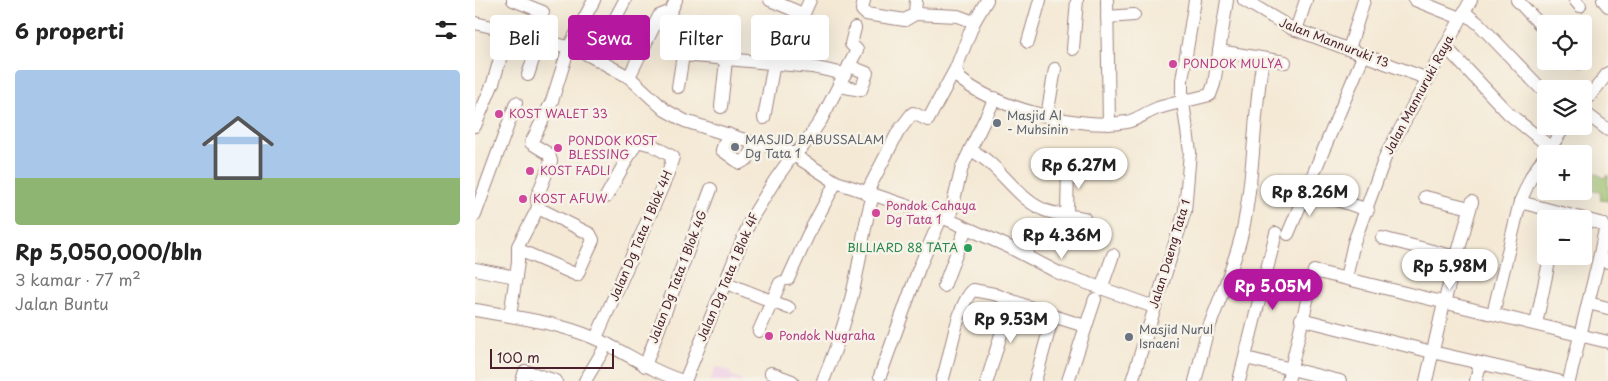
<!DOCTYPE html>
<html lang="id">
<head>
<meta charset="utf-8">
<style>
	:root { --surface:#fff; --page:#f6f6f6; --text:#222; --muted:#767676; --accent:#b5179e }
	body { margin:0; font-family:"Playpen Sans",sans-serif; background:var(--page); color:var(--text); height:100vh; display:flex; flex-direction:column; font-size:19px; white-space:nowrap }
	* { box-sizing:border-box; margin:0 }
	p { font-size:16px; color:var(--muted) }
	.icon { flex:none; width:28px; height:28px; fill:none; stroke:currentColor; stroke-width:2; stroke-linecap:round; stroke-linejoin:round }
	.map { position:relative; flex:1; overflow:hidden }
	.details { display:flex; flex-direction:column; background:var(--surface); width:475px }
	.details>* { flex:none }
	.top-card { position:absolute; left:15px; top:15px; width:475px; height:45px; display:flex; gap:10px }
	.buttons { position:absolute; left:1062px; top:15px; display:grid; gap:10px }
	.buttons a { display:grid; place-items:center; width:55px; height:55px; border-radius:5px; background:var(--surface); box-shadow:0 5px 20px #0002; font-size:25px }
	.scale { position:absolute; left:15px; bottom:12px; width:124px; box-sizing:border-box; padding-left:5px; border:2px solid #4a1f2b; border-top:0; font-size:14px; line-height:18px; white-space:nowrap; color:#4a1f2b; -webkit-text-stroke:4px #f7f3e8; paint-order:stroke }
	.price { position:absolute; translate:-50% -42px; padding:0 11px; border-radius:18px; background:#fff; color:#222; font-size:16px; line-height:32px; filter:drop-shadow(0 1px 2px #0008) }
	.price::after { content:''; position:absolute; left:50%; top:30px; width:15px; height:11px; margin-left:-8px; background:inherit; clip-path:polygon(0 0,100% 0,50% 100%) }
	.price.on { background:var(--accent); color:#fff }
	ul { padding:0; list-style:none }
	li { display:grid; align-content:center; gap:10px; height:265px; padding:0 15px }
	li span { display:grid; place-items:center; height:155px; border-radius:5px; color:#555 }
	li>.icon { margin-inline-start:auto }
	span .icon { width:90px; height:90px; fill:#fffc; stroke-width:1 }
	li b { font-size:21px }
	h2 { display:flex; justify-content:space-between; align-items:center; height:60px; padding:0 15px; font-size:21px }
	.pill { padding:0 18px; border-radius:5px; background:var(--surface); box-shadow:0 5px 20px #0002; font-size:18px; line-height:45px }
	.pill.on { background:var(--accent); color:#fff }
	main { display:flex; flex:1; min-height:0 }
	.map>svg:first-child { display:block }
	.built { fill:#efd0e6 }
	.green { fill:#9bc36e; stroke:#72714c }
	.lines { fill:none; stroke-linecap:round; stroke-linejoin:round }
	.minor-casing { stroke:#9f8480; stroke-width:14 }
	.minor { stroke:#fff; stroke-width:12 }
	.hotel-dot { fill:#d1479c; stroke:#f7f3e8; stroke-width:2 }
	.worship-dot { fill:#6b7280; stroke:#f7f3e8; stroke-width:2 }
	.leisure-dot { fill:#2e9e5b; stroke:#f7f3e8; stroke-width:2 }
	.labels { text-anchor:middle; stroke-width:5; stroke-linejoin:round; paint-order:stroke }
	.street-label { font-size:12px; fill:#4a1f2b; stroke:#f7f3e8 }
	.hotel-label { font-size:12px; fill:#b23c85; stroke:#f7f3e8; text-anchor:start }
	.worship-label { font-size:12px; fill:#5b616d; stroke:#f7f3e8; text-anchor:start }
	.leisure-label { font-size:12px; fill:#27864d; stroke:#f7f3e8; text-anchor:end }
</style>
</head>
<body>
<main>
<section class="details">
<h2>6 properti<svg class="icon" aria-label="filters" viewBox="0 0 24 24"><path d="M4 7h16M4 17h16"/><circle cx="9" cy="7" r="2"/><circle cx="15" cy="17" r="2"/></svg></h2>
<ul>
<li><span style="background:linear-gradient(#a9c7e8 70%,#8fb573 0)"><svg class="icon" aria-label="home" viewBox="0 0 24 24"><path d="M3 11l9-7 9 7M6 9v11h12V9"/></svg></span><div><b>Rp 5,050,000/bln</b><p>3 kamar · 77 m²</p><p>Jalan Buntu</p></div></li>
</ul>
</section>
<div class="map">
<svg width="1133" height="381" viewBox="0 0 1133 381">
	<rect width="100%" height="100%" fill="#f7f3e8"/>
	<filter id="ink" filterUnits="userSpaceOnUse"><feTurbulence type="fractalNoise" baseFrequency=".02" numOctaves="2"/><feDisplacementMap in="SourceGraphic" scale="10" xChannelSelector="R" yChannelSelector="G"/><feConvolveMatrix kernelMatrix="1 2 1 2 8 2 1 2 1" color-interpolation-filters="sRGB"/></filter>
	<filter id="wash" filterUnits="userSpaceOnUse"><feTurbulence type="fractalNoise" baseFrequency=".0096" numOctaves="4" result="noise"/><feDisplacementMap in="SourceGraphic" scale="20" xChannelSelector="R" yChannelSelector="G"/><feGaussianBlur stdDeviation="1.12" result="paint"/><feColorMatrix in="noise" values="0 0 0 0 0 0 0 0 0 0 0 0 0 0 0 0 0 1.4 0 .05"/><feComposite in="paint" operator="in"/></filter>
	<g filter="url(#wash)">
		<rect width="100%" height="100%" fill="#f4e9d5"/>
		<polygon class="built" points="241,366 256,372 255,375 266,379 266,381 235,381"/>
		<polygon class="green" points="1109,167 1129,178 1133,175 1133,201 1126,200 1125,192 1109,189"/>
	</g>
	<g filter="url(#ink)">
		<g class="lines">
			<defs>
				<g id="minor">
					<polyline points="38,0 68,12"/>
					<polyline points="295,0 328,14"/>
					<polyline points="389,0 387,10 391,14 430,20 440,14"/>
					<polyline points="632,0 634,124"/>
					<polyline points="769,0 816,28 953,79"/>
					<polyline points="940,0 985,18"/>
					<polyline points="1042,0 1071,31"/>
					<polyline points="1100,0 1105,6"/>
					<polyline points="1128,0 1133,6"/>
					<polyline points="989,12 1004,24 1071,94"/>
					<polyline points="440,14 483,16 499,22"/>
					<polyline points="440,14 441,0"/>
					<polyline points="632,17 659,15"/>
					<polyline points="0,23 62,38 108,52 154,77 190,110 210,121 276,142 311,150 361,182 474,220 532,246 584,273 679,307"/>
					<polyline points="322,29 335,0"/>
					<polyline points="821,30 831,0"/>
					<polyline points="553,42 565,0"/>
					<polyline points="199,45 208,55 337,67 370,74"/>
					<polyline points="970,46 1033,113 1075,147"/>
					<polyline points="598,49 602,0"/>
					<polyline points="874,49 889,0"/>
					<polyline points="744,51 810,62"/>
					<polyline points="120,57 150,0"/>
					<polyline points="1102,61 1104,63"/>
					<path d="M481 68 484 78C520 108 606 130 652 122 662 120 672 112 683 108 700 103 718 99 735 95L739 84 752 0"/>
					<polyline points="53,75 65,38"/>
					<polyline points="154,77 184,16 196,11 201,0"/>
					<polyline points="365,86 386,90 392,73 374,66"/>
					<polyline points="203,87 208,55"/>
					<polyline points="1109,103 1133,73"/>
					<polyline points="246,107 251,60"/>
					<polyline points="1109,112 1133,130"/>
					<polyline points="572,116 580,69"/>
					<polyline points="289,118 299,63"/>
					<polyline points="0,126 18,83 33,32"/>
					<polyline points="253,134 247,150 265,163 272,159 280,143"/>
					<path d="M495 150C524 163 538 195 567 209 578 215 596 215 609 218"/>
					<polyline points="832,190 893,210"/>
					<polyline points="391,194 423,132 436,115 438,113 453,120 481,68 499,22 512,0"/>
					<polyline points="950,197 995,208"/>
					<polyline points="1045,202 1128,224 1130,229 1124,259 1133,262"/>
					<polyline points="592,214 593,166"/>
					<polyline points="0,215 41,103"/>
					<polyline points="474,220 487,167 520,98"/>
					<polyline points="813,234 889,54"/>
					<polyline points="907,238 981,257"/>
					<polyline points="44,250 102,275 118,240 115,234 63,208"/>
					<polyline points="552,256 555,237 560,228"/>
					<polyline points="0,269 41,277"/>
					<polyline points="871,278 879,242 911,155 996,0"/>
					<polyline points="313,279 333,235 361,182"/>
					<polyline points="251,283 314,308"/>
					<polyline points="469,286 491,228"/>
					<polyline points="626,289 638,255"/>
					<polyline points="1113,303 1124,259"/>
					<path d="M0 310C40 317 81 322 119 338 149 351 175 371 208 381"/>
					<polyline points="1018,314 1045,202 1057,175 1090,126"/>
					<polyline points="35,316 43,262 43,246 63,208 62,197 76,161 74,154 56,143 77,101 94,47 119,0"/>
					<polyline points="826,319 957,352 1083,381"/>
					<polyline points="1061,324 1075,257"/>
					<polyline points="284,331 305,283"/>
					<polyline points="121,338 192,176 198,157 177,145 162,141 131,197"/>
					<polyline points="771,358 865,381"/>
					<polyline points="170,366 236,189"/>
					<polyline points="296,373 317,381"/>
					<polyline points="405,376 444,268 466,218"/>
					<polyline points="47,381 50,371 81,381"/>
					<polyline points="110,381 132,344"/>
					<polyline points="210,381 276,219 300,180 315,159 328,146 346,120 382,50 376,44 380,28"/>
					<path d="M348 381C361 349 373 316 380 282 387 252 388 226 398 196"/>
					<path d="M467 381C475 359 482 304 498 290L519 294 578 316"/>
					<polyline points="512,381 536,301"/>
					<polyline points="560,381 578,316 610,326"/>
					<polyline points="593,381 620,299"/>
					<polyline points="657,381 710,211 715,152 707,95 707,80 720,0"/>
					<path d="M720 381C725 365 727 349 732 333 744 299 760 265 768 229 780 173 778 115 788 59"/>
					<polyline points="764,381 801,233"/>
					<polyline points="813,381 839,271 1133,342"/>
					<polyline points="951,381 969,303 997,202"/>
					<polyline points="1001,381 1005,363"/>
					<polyline points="1094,381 1113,303 1133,308"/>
				</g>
			</defs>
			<use href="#minor" class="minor-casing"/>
			<use href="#minor" class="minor"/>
		</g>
	</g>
	<g class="hotel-dot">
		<circle cx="698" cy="64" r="5"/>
		<circle cx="24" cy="114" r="5"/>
		<circle cx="83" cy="148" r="5"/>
		<circle cx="55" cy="171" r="5"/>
		<circle cx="48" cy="199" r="5"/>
		<circle cx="401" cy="213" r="5"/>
		<circle cx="294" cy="336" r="5"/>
	</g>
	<g class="worship-dot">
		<circle cx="522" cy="123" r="5"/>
		<circle cx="260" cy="147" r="5"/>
		<circle cx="654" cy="337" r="5"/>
	</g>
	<circle class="leisure-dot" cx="493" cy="248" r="5"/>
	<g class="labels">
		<g class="street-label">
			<text transform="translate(859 43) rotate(21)" y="4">Jalan Mannuruki 13</text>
			<text transform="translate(944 95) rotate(-62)" y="4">Jalan Mannuruki Raya</text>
			<text transform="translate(166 236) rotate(-67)" y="4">Jalan Dg Tata 1 Blok 4H</text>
			<text transform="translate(695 254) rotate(-73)" y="4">Jalan Daeng Tata 1</text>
			<text transform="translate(203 277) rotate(-69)" y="4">Jalan Dg Tata 1 Blok 4G</text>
			<text transform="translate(253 277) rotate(-67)" y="4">Jalan Dg Tata 1 Blok 4F</text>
		</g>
		<g class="hotel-label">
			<text x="708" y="68">PONDOK MULYA</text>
			<text x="34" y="118">KOST WALET 33</text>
			<text x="93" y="145">PONDOK KOST<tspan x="93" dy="14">BLESSING</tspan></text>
			<text x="65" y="175">KOST FADLI</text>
			<text x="58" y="203">KOST AFUW</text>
			<text x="411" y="210">Pondok Cahaya<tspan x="411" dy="14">Dg Tata 1</tspan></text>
			<text x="304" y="340">Pondok Nugraha</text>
		</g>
		<g class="worship-label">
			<text x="532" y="120">Masjid Al<tspan x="532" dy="14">- Muhsinin</tspan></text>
			<text x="270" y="144">MASJID BABUSSALAM<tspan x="270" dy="14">Dg Tata 1</tspan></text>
			<text x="664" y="334">Masjid Nurul<tspan x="664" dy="14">Isnaeni</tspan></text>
		</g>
		<g class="leisure-label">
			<text x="483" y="252">BILLIARD 88 TATA</text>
		</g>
	</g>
</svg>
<div class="buttons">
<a><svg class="icon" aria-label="locate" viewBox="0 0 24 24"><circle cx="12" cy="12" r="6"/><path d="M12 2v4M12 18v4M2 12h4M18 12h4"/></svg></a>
<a><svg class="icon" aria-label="layers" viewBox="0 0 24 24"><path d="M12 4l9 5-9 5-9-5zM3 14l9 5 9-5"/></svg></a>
<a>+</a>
<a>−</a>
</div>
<div class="scale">100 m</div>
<b class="price" style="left:604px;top:190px">Rp 6.27M</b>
<b class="price" style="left:835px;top:217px">Rp 8.26M</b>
<b class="price" style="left:587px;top:260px">Rp 4.36M</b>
<b class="price" style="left:975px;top:291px">Rp 5.98M</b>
<b class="price on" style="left:798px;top:311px">Rp 5.05M</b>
<b class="price" style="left:536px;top:344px">Rp 9.53M</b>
<div class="top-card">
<a class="pill">Beli</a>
<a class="pill on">Sewa</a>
<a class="pill">Filter</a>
<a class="pill">Baru</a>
</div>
</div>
</main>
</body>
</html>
